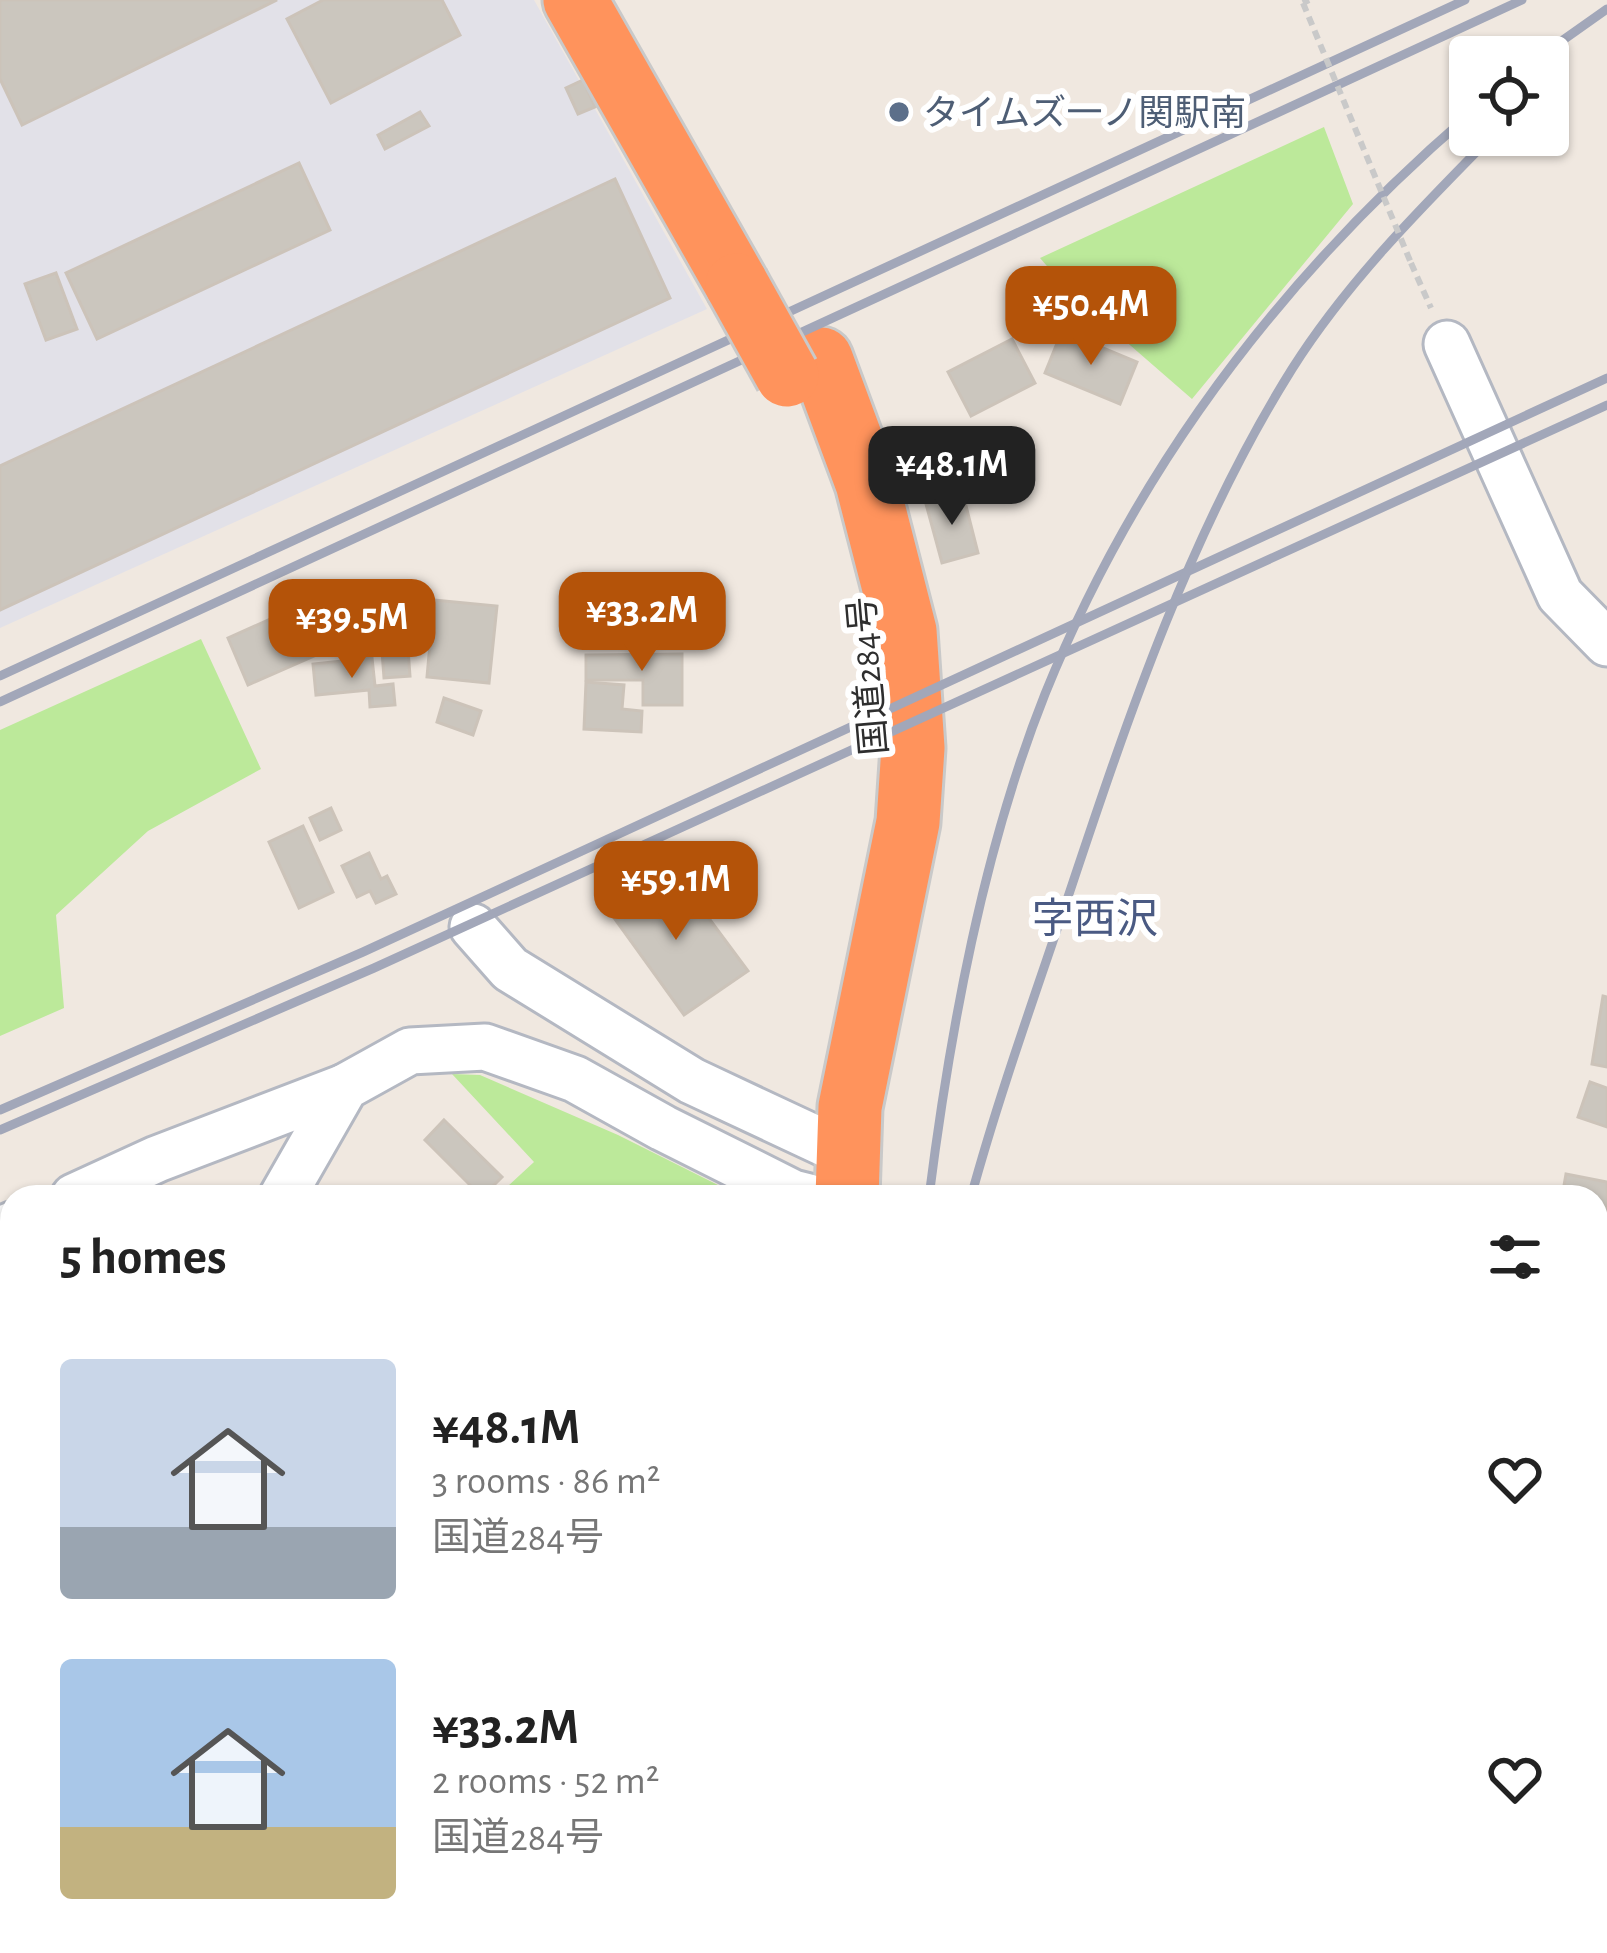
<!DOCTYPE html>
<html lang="en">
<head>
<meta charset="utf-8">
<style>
	:root { --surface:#fff; --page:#f2f2f2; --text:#222; --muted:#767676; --accent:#b45309 }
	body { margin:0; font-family:"Alegreya Sans","Noto Sans JP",sans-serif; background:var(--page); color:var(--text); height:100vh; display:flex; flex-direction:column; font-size:45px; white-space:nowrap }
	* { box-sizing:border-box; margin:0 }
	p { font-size:39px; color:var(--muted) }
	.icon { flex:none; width:66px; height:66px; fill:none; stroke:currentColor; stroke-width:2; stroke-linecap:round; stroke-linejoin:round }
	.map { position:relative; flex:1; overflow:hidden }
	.side { position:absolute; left:0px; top:1185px; width:1608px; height:768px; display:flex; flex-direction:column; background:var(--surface); border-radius:36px 36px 0 0; box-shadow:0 3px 9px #0004 }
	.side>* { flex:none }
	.tools { position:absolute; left:1449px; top:36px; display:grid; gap:24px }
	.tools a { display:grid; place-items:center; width:120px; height:120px; border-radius:12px; background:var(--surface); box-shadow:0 3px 9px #0004; font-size:60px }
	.price { position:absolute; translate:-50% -102px; padding:0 27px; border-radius:24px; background:var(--accent); color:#fff; font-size:39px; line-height:78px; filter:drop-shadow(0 3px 6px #0008) }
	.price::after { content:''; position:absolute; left:50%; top:72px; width:36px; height:27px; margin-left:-18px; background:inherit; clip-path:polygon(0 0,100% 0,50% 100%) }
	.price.on { background:#222; color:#fff }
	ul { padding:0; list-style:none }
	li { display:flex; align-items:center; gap:36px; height:300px; padding:0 60px }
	li span { display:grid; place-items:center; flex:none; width:336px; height:240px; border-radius:12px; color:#555 }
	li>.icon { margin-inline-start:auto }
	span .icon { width:144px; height:144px; fill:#fffc; stroke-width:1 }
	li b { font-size:51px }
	h2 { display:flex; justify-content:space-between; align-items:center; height:144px; padding:0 60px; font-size:51px }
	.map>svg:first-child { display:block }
	.industrial { fill:#e2e1e8 }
	.green { fill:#bce99a }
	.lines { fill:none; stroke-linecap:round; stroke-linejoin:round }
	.stream { stroke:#6de0f7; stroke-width:10 }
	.building { fill:#cbc6be; stroke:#ccc3b9; stroke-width:3 }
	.minor-casing { stroke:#b4b8c2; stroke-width:51 }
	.highway-casing { stroke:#c9c9c9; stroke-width:69 }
	.path { stroke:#c9c9c9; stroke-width:6; stroke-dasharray:9 6; stroke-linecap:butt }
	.minor { stroke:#fff; stroke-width:45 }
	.highway { stroke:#ff935c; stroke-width:63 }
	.rail { stroke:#a2a7b9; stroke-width:9 }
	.highway-bridge-casing { stroke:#c9c9c9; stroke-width:69; stroke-linecap:butt }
	.path-bridge { stroke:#c9c9c9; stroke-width:6; stroke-dasharray:9 6; stroke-linecap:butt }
	.highway-bridge { stroke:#ff935c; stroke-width:63 }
	.service-dot { fill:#5c6f8a; stroke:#fff; stroke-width:4.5 }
	.labels { text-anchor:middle; stroke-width:12; stroke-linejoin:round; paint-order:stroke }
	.service-label { font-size:36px; fill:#4e5e75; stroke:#fff; text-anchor:start }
	.street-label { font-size:36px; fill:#2e2e2e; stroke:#fff }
	.quarter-label { font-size:42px; fill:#4a5a83; stroke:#fff }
</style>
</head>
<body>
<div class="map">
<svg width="1607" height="1953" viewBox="0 0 1607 1953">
	<rect width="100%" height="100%" fill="#f0e8e0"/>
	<polygon class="industrial" points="0,0 534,0 707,309 0,628"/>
	<g class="green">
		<polygon points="1324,127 1353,204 1192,399 1123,339 1085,310 1040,258"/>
		<polygon points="201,639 261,769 148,831 56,915 64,1008 0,1036 0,730"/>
		<polygon points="452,1074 480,1075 618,1135 724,1188 734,1197 496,1197 534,1162"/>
		<polygon points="0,1654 12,1654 12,1941 43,1941 37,1953 0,1953"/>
	</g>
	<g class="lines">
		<g class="stream">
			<polyline points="1596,1514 1607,1465"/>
			<polyline points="1489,1953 1492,1941"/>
		</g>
	</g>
	<g class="building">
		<polygon points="0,0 277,0 22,125 0,79"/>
		<polygon points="323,0 442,0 460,35 331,103 287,19"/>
		<polygon points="583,80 595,107 578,114 566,88"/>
		<polygon points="420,112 429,126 385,149 378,135"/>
		<polygon points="299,163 330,230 97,339 66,273"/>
		<polygon points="615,179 670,298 0,610 0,466"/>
		<polygon points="56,273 77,329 46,340 25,284"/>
		<polygon points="1062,331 1137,362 1120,404 1045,373"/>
		<polygon points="1012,339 1035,383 971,416 948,372"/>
		<polygon points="963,494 978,553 942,563 926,504"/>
		<polygon points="434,600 497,606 489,683 427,677"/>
		<polygon points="293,609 301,628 313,623 319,637 307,641 314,656 248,685 228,638"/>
		<polygon points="405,609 410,676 384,678 379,611"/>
		<polygon points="682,654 682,705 643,705 643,680 586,680 586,655"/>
		<polygon points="372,658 375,686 393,684 395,705 370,707 369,690 316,695 313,664"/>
		<polygon points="586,682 624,685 622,709 642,711 641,732 584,729"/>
		<polygon points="444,698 481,711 473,735 437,722"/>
		<polygon points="331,808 341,830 320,840 310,818"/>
		<polygon points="303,826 333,892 299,908 269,842"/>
		<polygon points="369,853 381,879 387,876 396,894 376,903 370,891 357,897 342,866"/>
		<polygon points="656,871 684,913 699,905 748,971 684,1015 604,904"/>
		<polygon points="1603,996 1607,997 1607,1067 1592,1064"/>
		<polygon points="1590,1082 1607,1088 1607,1127 1578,1117"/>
		<polygon points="444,1120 502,1177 482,1197 425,1140"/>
		<polygon points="1566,1174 1607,1182 1607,1240 1596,1238 1596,1197 1562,1197"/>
		<polygon points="12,1568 12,1624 0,1630 0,1574"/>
		<polygon points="1596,1807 1607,1816 1607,1860 1596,1851"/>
		<polygon points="627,1941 668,1941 671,1944 664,1953 642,1953"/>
		<polygon points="1381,1941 1448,1941 1444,1953 1419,1953"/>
	</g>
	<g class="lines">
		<defs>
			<g id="minor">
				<polyline points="1447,344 1560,595 1607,643"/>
				<polyline points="473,927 510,969 692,1081 850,1155"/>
				<polyline points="74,1197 157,1159 345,1087"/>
				<polyline points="282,1197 345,1087 410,1051 485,1047 575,1079 663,1128 793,1193 809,1197"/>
				<polyline points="0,1231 12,1225"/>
				<polyline points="1596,1595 1607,1572"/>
				<polyline points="1596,1728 1607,1752"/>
				<polyline points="70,1953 76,1941"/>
				<polyline points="1524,1953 1526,1941"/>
			</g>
			<g id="highway">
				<polyline points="575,0 737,285"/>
				<polyline points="821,359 867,483 905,631 913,748 908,822 850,1107 847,1197"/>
				<polyline points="842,1953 843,1941"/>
			</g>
		</defs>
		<use href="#minor" class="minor-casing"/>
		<use href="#highway" class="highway-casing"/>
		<g class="path">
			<polyline points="1303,3 1309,0"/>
			<polyline points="1411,263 1431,308"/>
		</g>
		<use href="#minor" class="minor"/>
		<use href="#highway" class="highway"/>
		<g class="rail">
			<polyline points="1539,57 1607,9"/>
			<polyline points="0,676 1465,0"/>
			<polyline points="0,702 1522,0"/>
			<polyline points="0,1110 363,952 1607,378"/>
			<polyline points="0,1130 374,968 1607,405"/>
			<path d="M929 1197C950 1031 983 850 1045 694 1137 466 1284 274 1470 114"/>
			<path d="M971 1197C999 1095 1035 995 1069 894 1129 714 1191 530 1292 369 1347 282 1421 208 1493 135"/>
			<polyline points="930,1941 931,1953"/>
		</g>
		<defs>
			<polyline id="highway-bridge" points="737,285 787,375"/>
		</defs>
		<use href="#highway-bridge" class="highway-bridge-casing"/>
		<polyline class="path-bridge" points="1303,3 1411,263"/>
		<use href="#highway-bridge" class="highway-bridge"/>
	</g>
	<circle class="service-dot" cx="899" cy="112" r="12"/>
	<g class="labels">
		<g class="service-label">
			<text x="923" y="125">タイムズ一ノ関駅南</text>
		</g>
		<g class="street-label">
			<text transform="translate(867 676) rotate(-95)" y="13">国道284号</text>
		</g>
		<g class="quarter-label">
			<text x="1095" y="933">字西沢</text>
		</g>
	</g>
</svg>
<div class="tools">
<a><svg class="icon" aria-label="locate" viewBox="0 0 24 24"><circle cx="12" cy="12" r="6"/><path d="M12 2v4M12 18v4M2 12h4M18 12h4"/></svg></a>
</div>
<b class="price" style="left:1091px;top:368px">¥50.4M</b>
<b class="price on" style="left:952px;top:528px">¥48.1M</b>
<b class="price" style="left:642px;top:674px">¥33.2M</b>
<b class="price" style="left:352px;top:681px">¥39.5M</b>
<b class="price" style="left:676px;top:943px">¥59.1M</b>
<section class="side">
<h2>5 homes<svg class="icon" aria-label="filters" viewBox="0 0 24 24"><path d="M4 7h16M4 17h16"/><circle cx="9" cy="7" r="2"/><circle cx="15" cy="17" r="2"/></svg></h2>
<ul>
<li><span style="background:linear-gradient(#c9d6e8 70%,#9aa5b1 0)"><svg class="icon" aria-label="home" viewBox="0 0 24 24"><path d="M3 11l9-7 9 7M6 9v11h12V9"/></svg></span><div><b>¥48.1M</b><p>3 rooms · 86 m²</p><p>国道284号</p></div><svg class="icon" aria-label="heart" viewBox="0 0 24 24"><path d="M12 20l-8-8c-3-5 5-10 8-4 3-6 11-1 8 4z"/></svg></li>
<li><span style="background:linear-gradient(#a9c7e8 70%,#c2b280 0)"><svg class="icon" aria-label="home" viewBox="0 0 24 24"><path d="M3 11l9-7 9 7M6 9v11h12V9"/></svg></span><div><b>¥33.2M</b><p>2 rooms · 52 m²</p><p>国道284号</p></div><svg class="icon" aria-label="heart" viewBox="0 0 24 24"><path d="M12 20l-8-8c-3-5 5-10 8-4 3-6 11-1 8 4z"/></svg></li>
</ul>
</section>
</div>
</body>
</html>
